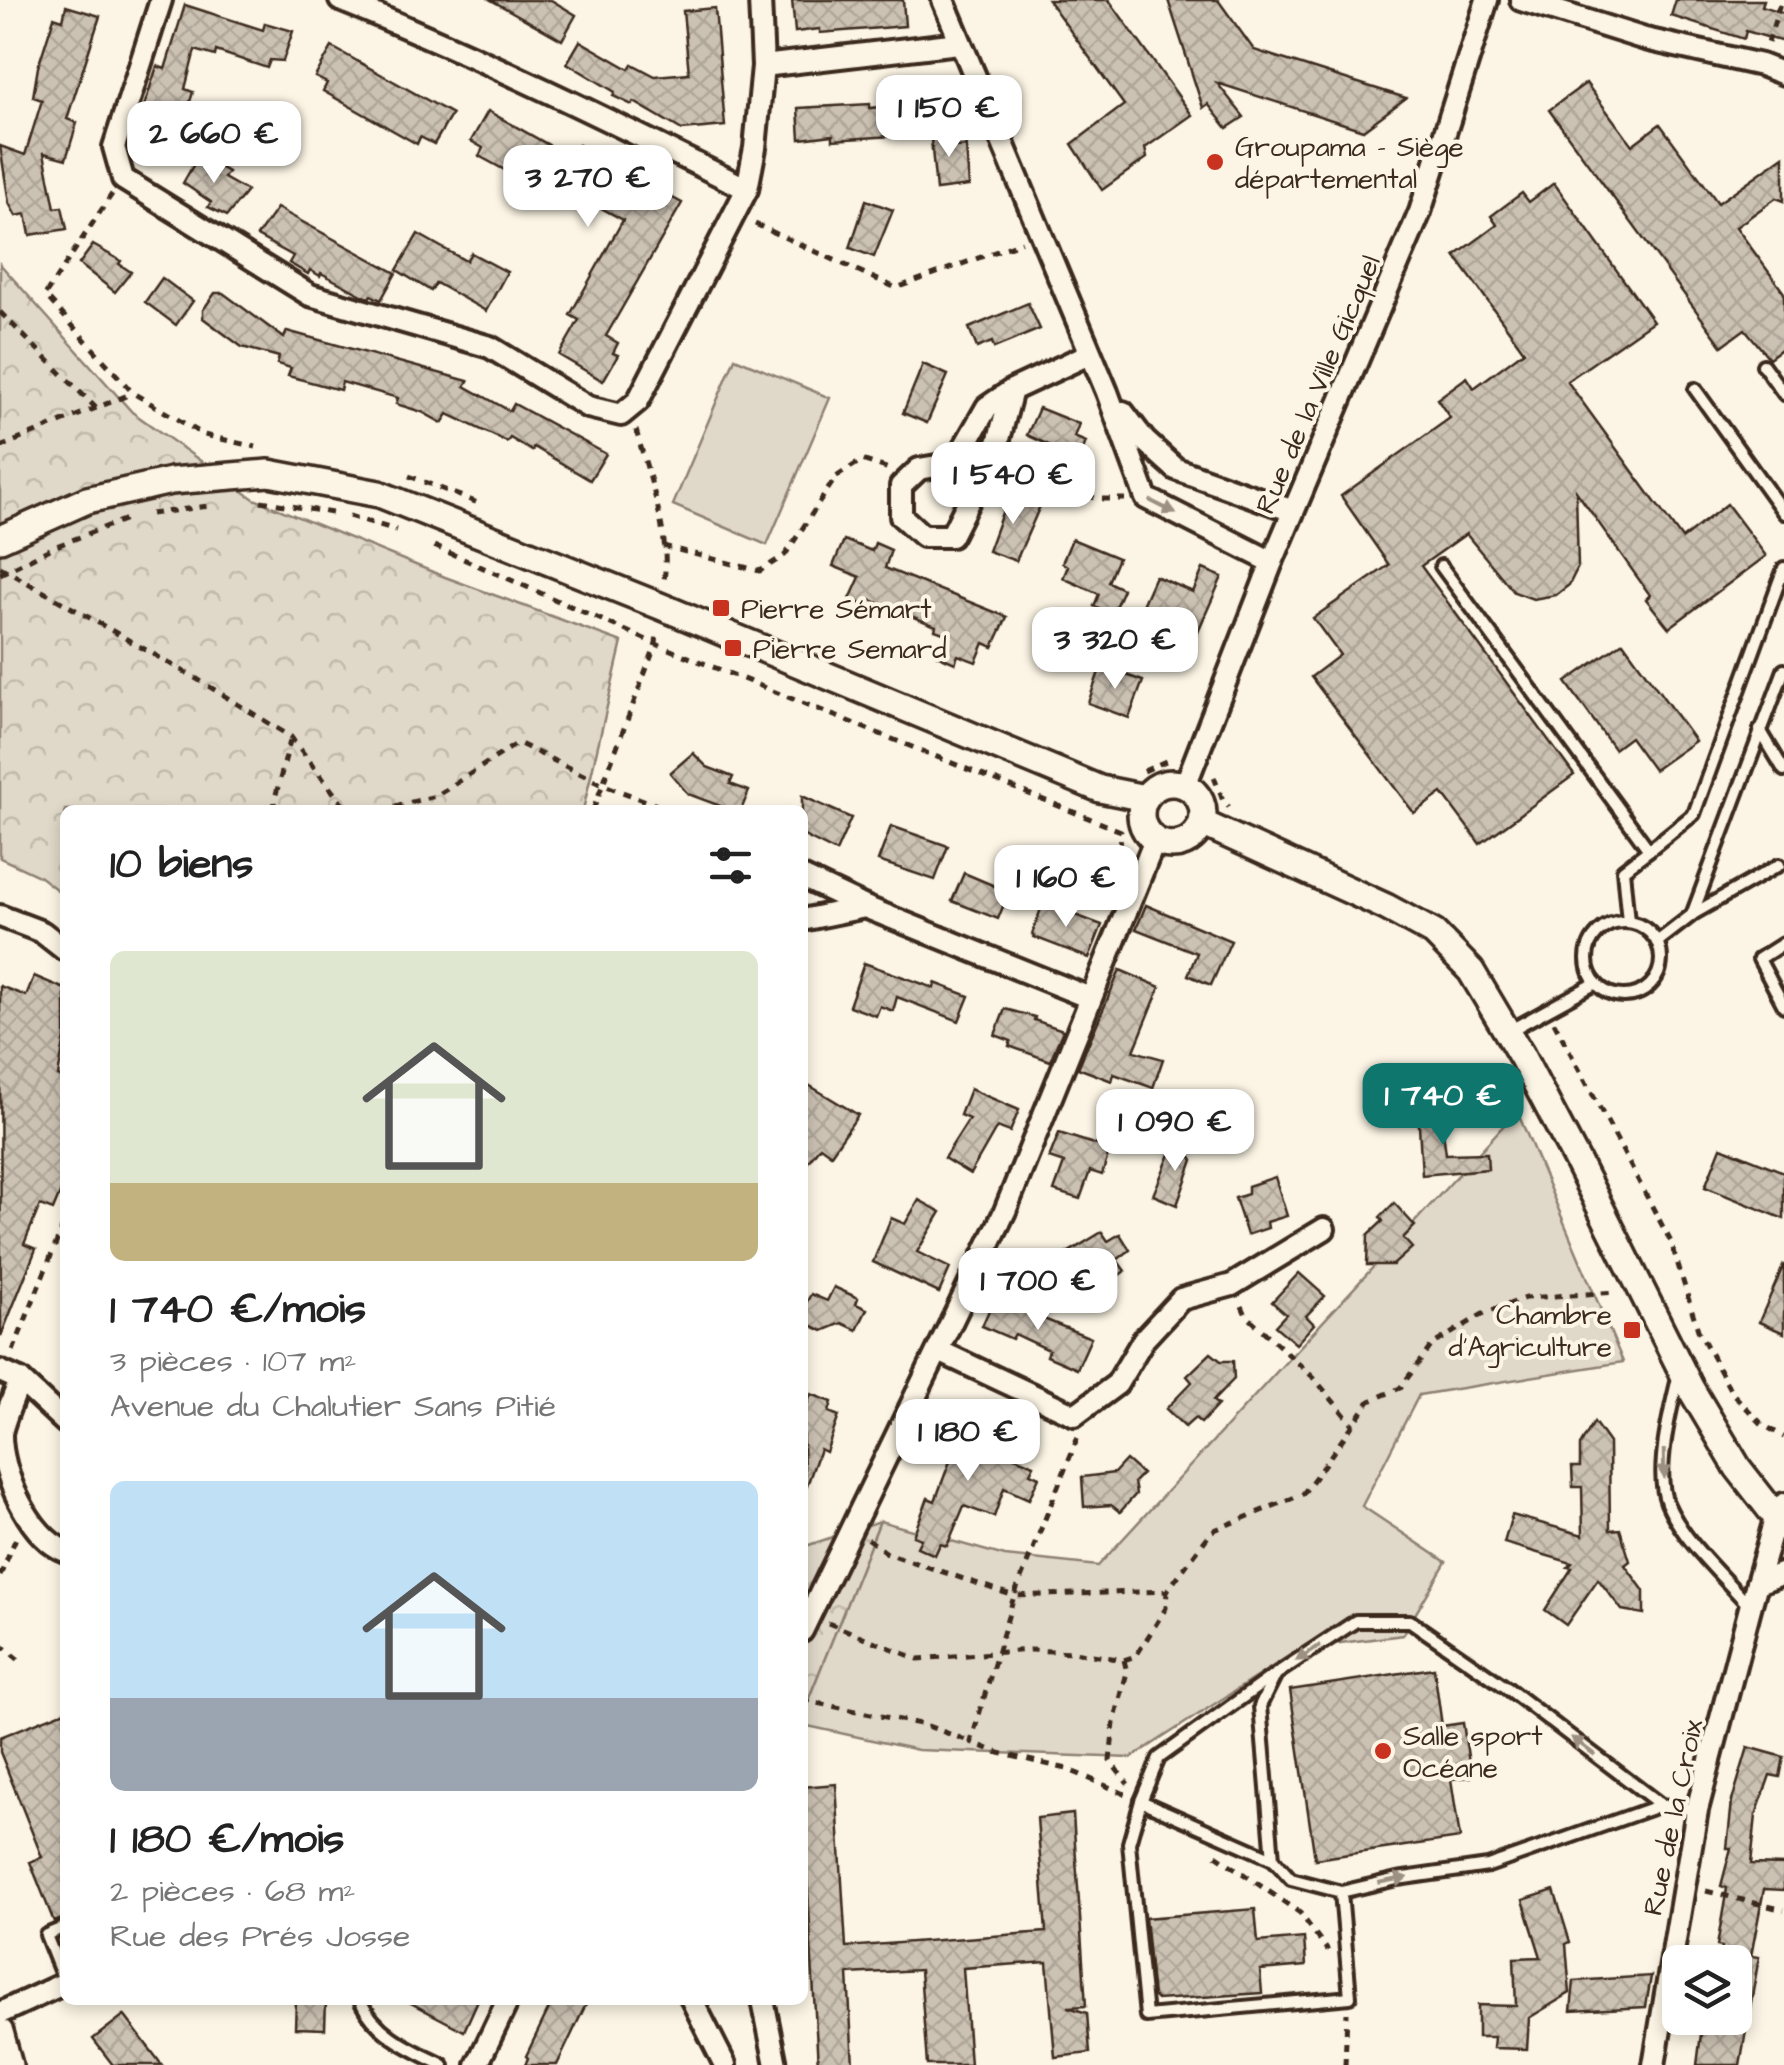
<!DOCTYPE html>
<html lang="fr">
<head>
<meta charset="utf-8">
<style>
	:root { --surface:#fff; --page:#f6f6f6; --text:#222; --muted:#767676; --accent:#0f766e }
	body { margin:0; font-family:"Architects Daughter",sans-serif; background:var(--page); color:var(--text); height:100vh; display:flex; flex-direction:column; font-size:38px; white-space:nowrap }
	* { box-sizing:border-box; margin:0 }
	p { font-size:32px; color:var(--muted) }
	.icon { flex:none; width:55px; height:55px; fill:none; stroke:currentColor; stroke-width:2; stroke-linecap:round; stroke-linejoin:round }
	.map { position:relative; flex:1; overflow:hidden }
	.panel { position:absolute; left:60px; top:805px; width:748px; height:1200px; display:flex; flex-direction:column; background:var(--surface); border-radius:15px; box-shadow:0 5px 15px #0003 }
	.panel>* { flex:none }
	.buttons { position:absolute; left:1662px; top:1945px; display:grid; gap:20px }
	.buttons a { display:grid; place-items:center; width:90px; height:90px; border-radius:15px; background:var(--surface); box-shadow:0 5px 15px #0003; font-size:50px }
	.price { position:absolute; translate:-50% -85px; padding:0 22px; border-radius:20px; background:#fff; color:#222; font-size:32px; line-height:65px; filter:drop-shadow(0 2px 5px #0008) }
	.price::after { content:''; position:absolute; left:50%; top:60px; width:30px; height:22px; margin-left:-15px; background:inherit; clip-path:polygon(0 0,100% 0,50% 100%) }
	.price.current { background:var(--accent); color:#fff }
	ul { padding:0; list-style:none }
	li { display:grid; align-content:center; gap:20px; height:530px; padding:0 50px }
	li span { display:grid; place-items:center; height:310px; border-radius:15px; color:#555 }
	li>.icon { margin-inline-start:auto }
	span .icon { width:180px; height:180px; fill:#fffc; stroke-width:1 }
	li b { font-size:42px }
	h2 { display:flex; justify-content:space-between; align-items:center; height:120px; padding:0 50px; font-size:42px }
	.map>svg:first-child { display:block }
	.forest { fill:url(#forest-crowns); stroke:#8e8173; stroke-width:2.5 }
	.green { fill:#e0d8c8; stroke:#8e8173; stroke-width:2.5 }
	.building { fill:url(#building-cross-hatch); stroke:#3b2a1e; stroke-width:2.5 }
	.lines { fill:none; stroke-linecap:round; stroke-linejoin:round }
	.service-casing { stroke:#3b2a1e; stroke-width:18 }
	.minor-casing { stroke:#3b2a1e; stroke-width:28 }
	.tertiary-casing { stroke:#3b2a1e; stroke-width:32 }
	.path { stroke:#3b2a1e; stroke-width:5; stroke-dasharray:8 8; stroke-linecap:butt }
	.service { stroke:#fcf5e5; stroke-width:10 }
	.minor { stroke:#fcf5e5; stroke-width:20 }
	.tertiary { stroke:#fcf5e5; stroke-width:25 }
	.oneway { fill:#9c9082 }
	.poi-dot { fill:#c8321e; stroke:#fcf5e5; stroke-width:4 }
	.labels { text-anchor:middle; stroke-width:8; stroke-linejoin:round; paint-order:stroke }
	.poi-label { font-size:28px; fill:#3b2a1e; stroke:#fcf5e5; text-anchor:start }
	.street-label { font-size:28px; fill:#3b2a1e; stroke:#fcf5e5 }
</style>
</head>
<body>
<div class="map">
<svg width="1784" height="2065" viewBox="0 0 1784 2065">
	<defs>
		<pattern id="forest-crowns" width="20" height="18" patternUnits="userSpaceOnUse" patternTransform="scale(2.5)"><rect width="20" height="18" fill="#e0d8c8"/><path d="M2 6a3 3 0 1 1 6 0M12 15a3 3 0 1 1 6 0" fill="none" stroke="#c1baab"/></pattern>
		<pattern id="building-cross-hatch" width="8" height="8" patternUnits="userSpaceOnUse" patternTransform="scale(2.5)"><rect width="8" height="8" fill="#ccc2b3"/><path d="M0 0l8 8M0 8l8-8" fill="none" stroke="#b0a79a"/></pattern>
	</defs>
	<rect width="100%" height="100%" fill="#fcf5e5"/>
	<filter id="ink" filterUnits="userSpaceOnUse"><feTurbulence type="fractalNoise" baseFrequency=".01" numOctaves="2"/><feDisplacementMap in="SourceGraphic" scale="20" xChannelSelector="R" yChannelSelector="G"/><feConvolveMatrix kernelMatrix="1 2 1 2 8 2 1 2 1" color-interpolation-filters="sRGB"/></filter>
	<g filter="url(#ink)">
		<g class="forest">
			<polygon points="0,264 132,412 254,499 445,577 622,642 583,810 65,810 65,896 39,876 0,858"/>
			<polygon points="880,1521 803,1713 803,1547"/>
		</g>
		<g class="green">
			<polygon points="735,358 830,398 767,545 673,505"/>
			<polygon points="1517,1111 1623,1362 1419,1395 1362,1506 1446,1562 1403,1635 1301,1648 1131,1758 918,1750 803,1725 803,1713 880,1521 1005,1556 1098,1566"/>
		</g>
		<g class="building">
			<polygon points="491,0 551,0 576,15 562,40"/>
			<polygon points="792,0 903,0 905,26 820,33 820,29 795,32"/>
			<polygon points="1048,0 1109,0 1192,115 1145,148 1147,158 1102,190 1072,144 1124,105"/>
			<polygon points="1168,0 1218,0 1254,50 1406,98 1363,130 1217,83 1244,117 1227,128 1208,104 1203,108"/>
			<polygon points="1676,0 1764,0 1762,6 1784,13 1784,42 1746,31 1744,39 1671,16"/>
			<polygon points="185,5 263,30 265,23 293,31 283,61 270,60 267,68 216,51 215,56 195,50 185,89 193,92 173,157 132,144 157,66 165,69"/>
			<polygon points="66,6 100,16 67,119 77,123 66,159 44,153 55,208 62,207 67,229 30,235 26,214 16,216 9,203 0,146 25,155 42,100 33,97 38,67 54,17 63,20"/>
			<polygon points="715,8 725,126 682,130 634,102 632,105 613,96 615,92 567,63 580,41 629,69 632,64 655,76 689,73 683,11"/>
			<polygon points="332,47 452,114 434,144 420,137 417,144 323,91 327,83 315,77"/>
			<polygon points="1586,83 1632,145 1660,124 1718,203 1784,156 1784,201 1776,198 1736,227 1784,293 1784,347 1769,358 1745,329 1722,346 1549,110"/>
			<polygon points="870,104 870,108 890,106 892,136 833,140 833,135 800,139 798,108"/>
			<polygon points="488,111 572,158 579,145 605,159 601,167 611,172 608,178 643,198 650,186 682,203 606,336 618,343 613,353 618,355 603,381 559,355 579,320 570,315 623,220 570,191 566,198 528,176 525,181 479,156 483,148 471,141"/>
			<polygon points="954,126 956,147 966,146 969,186 936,190 930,129"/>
			<polygon points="199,155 228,172 224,178 247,191 227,216 208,207 211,202 183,183"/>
			<polygon points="1554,183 1653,321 1567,381 1682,539 1727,504 1766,556 1669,628 1646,599 1650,595 1576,491 1578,567 1569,585 1556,595 1533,599 1514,592 1466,534 1421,566 1574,775 1480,844 1442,793 1414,813 1311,677 1340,655 1313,618 1389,565 1341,496 1450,418 1437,399 1467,377 1474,388 1524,351 1455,256 1497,225 1491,216 1522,193 1529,202"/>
			<polygon points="866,200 893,210 874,257 850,248"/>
			<polygon points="277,208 396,273 381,300 371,295 369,298 364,296 321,273 320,276 310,270 308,274 289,263 293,256 257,236"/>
			<polygon points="418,234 466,261 471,253 507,272 486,311 436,283 431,291 397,270"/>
			<polygon points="93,245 121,261 119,264 131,272 115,292 79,264"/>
			<polygon points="162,278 193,301 176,325 145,302"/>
			<polygon points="215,293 223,293 284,338 287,331 468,381 465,386 510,411 514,404 606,454 590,480 534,447 532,451 510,438 507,442 448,414 442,423 422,412 396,404 398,398 342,382 340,390 288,376 291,368 277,364 279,357 242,347 203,318 203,310"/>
			<polygon points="1028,303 1040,329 994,348 992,342 977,348 969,328"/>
			<polygon points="923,364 948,375 927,423 903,413"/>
			<polygon points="1039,408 1079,424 1074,437 1086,442 1073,474 1041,462 1049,445 1027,435"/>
			<polygon points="1009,494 1040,506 1016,561 988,551"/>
			<polygon points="1072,539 1118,558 1108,582 1123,589 1112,614 1094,606 1099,594 1063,578 1068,566 1062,563"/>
			<polygon points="844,540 872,551 875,543 891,550 885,568 1007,617 993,647 984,643 976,662 958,655 955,663 937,655 946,634 935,630 936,626 871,600 868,607 850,599 860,577 833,566"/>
			<polygon points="1203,569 1222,577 1195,638 1139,612 1155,576 1193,592"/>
			<polygon points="1623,642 1695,741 1654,770 1630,737 1614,749 1566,682"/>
			<polygon points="1101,666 1143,681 1129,718 1088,703"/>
			<polygon points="693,753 707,767 733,777 730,784 749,791 741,810 723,807 688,794 670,773"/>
			<polygon points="802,796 851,818 836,852 802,835"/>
			<polygon points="891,826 948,846 935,880 878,861"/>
			<polygon points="964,873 1009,892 998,919 952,901"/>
			<polygon points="1043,903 1102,925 1089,958 1034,937 1032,934"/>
			<polygon points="1146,905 1231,941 1211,985 1188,975 1197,953 1136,929"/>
			<polygon points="864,963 934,988 935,983 969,996 959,1021 897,997 893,1011 880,1006 876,1016 849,1006"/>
			<polygon points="1120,970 1160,987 1134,1051 1163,1059 1153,1088 1114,1074 1112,1081 1078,1068"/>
			<polygon points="34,976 65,989 65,1037 58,1076 65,1079 65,1181 53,1210 40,1205 24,1244 36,1249 1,1336 0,986 26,996"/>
			<polygon points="1005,1009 1035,1017 1034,1020 1063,1030 1050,1061 1009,1046 1011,1041 995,1035"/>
			<polygon points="802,1081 858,1115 831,1154 820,1146 802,1170"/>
			<polygon points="970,1089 1019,1110 1010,1132 997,1127 970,1174 944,1158 969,1119 960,1115"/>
			<polygon points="1440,1108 1446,1154 1487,1153 1488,1169 1422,1175 1418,1109"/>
			<polygon points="1059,1133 1110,1149 1102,1175 1090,1171 1080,1199 1054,1191 1064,1163 1049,1158"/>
			<polygon points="1178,1135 1193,1160 1177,1205 1153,1195"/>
			<polygon points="1721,1147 1784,1172 1784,1219 1705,1187"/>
			<polygon points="1275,1177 1287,1216 1267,1222 1268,1228 1247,1235 1235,1198 1248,1194 1248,1186"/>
			<polygon points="919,1200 941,1212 917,1252 950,1268 939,1293 873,1262 891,1218 905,1224"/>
			<polygon points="1394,1203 1415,1226 1403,1238 1412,1248 1393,1265 1367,1265 1368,1235 1383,1221 1380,1217"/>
			<polygon points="1102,1232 1108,1241 1120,1234 1130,1250 1117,1260 1125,1271 1108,1283 1099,1271 1090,1277 1087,1273 1072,1283 1056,1260"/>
			<polygon points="1784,1264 1784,1333 1759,1322"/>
			<polygon points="1299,1273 1325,1296 1306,1316 1314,1324 1296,1344 1275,1326 1286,1314 1272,1302"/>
			<polygon points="834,1287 858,1298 856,1304 867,1309 857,1330 842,1323 823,1331 802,1321 802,1311 811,1294 827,1301"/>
			<polygon points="994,1299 1091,1338 1077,1369 1047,1356 1049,1350 1015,1334 1012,1339 982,1326"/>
			<polygon points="1211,1353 1221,1361 1233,1361 1234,1379 1213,1401 1218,1405 1201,1423 1195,1418 1185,1427 1166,1409 1192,1382 1187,1376"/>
			<polygon points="811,1394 832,1402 829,1412 839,1416 826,1452 820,1449 805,1491 802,1419"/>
			<polygon points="939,1419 957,1426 955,1432 1034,1465 1030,1473 1039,1477 1029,1499 1004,1488 994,1517 964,1506 947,1546 940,1544 935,1555 917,1547 921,1539 913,1536 928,1498 935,1501 950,1461 926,1451"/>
			<polygon points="1594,1422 1609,1443 1610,1530 1620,1529 1630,1561 1625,1565 1644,1591 1644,1614 1622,1610 1598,1579 1566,1625 1545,1610 1572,1568 1568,1567 1572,1563 1504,1543 1512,1515 1583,1535 1582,1487 1573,1487 1572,1467 1580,1467 1580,1445"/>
			<polygon points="1126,1460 1142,1474 1134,1482 1136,1494 1120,1512 1111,1505 1084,1507 1082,1477 1114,1473"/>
			<polygon points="1434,1668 1442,1726 1463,1723 1471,1777 1451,1779 1460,1838 1315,1859 1290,1690"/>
			<polygon points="65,1711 65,1918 54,1922 30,1862 42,1857 0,1752 0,1737"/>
			<polygon points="1748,1747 1784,1757 1780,1777 1770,1775 1756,1815 1751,1864 1784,1865 1784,1890 1764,1889 1751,1956 1759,1957 1740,2065 1697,2065 1702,2026 1708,2027 1709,2018 1735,2018 1735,1962 1719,1962 1722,1947 1717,1946 1727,1888 1721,1886 1731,1848 1727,1848 1732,1801"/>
			<polygon points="836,1784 846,1947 1046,1932 1037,1818 1073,1814 1086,2006 1068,2007 1087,2013 1090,2053 1055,2057 1047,1962 963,1968 970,2065 927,2065 920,1970 848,1974 853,2065 818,2065 802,1787"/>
			<polygon points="1554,1890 1570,1942 1566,1944 1570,1993 1529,2018 1527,2049 1493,2048 1494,2037 1478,2037 1478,2005 1516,2006 1514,1958 1541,1957 1523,1900"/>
			<polygon points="1255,1909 1258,1942 1304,1938 1306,1966 1260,1970 1262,1993 1157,2000 1153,1996 1145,1918"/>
			<polygon points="1651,1976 1646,2007 1571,2011 1574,1981"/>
			<polygon points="296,2000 326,2000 325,2029 295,2028"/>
			<polygon points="405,2000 478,2000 464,2031"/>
			<polygon points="553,2000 588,2000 557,2065 525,2065 528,2058 526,2056"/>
			<polygon points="124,2015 162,2065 113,2065 93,2039"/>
		</g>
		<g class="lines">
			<defs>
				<g id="service">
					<polyline points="1763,365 1784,394"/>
					<polyline points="1695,389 1784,513"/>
					<polyline points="1441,566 1649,850 1694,814 1784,568"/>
					<polyline points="1760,730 1784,770"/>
					<polyline points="1693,914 1779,865"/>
					<polyline points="1628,922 1623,870 1649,850"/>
					<circle cx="1624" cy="959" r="37"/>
					<polyline points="1657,942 1692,915 1784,670"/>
					<polyline points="1784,943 1759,959 1784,1006"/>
					<polyline points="1509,1031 1596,983"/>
					<path d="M1679 1374C1671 1407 1654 1472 1667 1503 1684 1542 1721 1574 1749 1606"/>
					<polyline points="1271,1677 1159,1758 1141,1801 1273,1859"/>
					<polyline points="1141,1801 1129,1843 1146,2016 1350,1997 1341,1892"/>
					<polyline points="1661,1805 1507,1688 1410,1621 1356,1621 1276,1674 1260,1706 1273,1859 1291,1879 1341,1892 1397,1879 1488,1866 1661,1805 1697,1810"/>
					<polyline points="65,1983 46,1935 65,1927"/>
					<path d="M360 2000C376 2035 411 2049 443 2065"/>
				</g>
				<g id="minor">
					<polyline points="161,0 114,147 123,179 310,295 490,347 588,407 621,415 638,401 747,189 755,148 763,66"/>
					<path d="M340 0C479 56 613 122 747 189"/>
					<polyline points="760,0 763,66 959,43"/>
					<polyline points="943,0 1107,392 1146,498 1272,562"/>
					<polyline points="1521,0 1645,39 1761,65 1784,74"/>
					<polyline points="1012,390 987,407 955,463 919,469 901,486 901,516 923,536 951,536 998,443 1012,390 1089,354"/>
					<polyline points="1123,412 1145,441 1176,469 1293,511"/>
					<polyline points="1185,786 1272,562 1420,212 1487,0"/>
					<polyline points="802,877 865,907 1090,998"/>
					<polyline points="0,916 42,932 65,950"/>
					<polyline points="802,920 865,907"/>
					<polyline points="939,1351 1075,1415 1117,1384 1143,1340 1181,1299 1232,1285 1324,1229"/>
					<polyline points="0,1371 20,1380 65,1422"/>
					<path d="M20 1380C14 1397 5 1415 1 1433 0 1471 29 1537 65 1551"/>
					<polyline points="1757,1583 1784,1573"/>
					<polyline points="802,1631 1005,1211 1155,840"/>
					<polyline points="692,2000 725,2065"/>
					<polyline points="763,2000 776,2065"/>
					<polyline points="0,2013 65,1983"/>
					<polyline points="477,2065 508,2000"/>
					<polyline points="1654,2065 1697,1810 1750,1608 1775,1519 1784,1504"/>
				</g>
				<g id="tertiary">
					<polyline points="0,539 87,500 171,481 269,473 379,494 660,606 1100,789 1145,798"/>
					<circle cx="1172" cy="814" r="31"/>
					<polyline points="1202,823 1386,907 1434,933 1471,971 1521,1055 1577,1161 1691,1389 1738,1468 1784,1527"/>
					<polyline points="0,2032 9,2065"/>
				</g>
			</defs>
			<use href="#service" class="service-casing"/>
			<use href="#minor" class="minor-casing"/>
			<use href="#tertiary" class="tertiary-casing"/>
			<g class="path">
				<polyline points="1768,43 1781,0"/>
				<polyline points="112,194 45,295 133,393 204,435 256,447"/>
				<polyline points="755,224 896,288 1022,242"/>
				<polyline points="0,312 96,408"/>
				<path d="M636 430C648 474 671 536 664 580"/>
				<polyline points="0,447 133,393"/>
				<polyline points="1018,454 1096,499 1125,499"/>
				<polyline points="409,476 483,505"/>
				<polyline points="261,501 338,514"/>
				<polyline points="151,514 208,506"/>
				<polyline points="349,516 396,530"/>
				<polyline points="434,546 656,644 1121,831 1119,866"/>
				<polyline points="663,546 760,571 785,555 836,477 862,460 889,469"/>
				<polyline points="0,567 197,679 291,737 347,810"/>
				<polyline points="0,574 54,547 126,519"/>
				<polyline points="1144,771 1170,759"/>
				<polyline points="1214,777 1223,801 1229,807"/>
				<polyline points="275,810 274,802 291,737"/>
				<polyline points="379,810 436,796 518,743 604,785 670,810"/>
				<polyline points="593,810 656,644 657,631"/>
				<polyline points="1554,1022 1671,1242 1698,1330 1732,1393 1762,1424 1784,1437"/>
				<polyline points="1242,1306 1246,1315 1314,1378 1353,1425"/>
				<polyline points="13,1351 65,1221"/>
				<polyline points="868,1539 887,1553 1014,1596 1078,1437"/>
				<polyline points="0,1576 16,1538"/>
				<polyline points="828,1623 918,1659 1029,1650 1073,1652 1124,1660 1136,1656 1166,1608 1167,1591"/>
				<polyline points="0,1644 19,1660"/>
				<polyline points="1124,1660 1127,1672 1114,1723 1110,1761 1128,1784"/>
				<polyline points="802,1700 925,1725 971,1742"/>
				<polyline points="1125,1794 1067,1769 999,1753 971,1742 1014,1596 1167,1591 1212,1531 1303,1494 1370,1401 1400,1388 1432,1345 1483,1314 1525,1298 1617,1292"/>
				<polyline points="1216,1855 1300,1913 1328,1951"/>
				<polyline points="1706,1891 1784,1910"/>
				<polyline points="1345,2065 1347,2013"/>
			</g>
			<use href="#service" class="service"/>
			<use href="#minor" class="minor"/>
			<use href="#tertiary" class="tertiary"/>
		</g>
		<defs><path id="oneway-solid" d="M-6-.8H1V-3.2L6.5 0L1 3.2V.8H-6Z" transform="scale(2.5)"/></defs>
		<g class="oneway">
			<use href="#oneway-solid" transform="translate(1163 507) rotate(27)"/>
			<use href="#oneway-solid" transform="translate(1664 1464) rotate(89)"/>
			<use href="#oneway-solid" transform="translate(1308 1653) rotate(147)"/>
			<use href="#oneway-solid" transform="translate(1583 1746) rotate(-143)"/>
			<use href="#oneway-solid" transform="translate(1393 1880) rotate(-11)"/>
		</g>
	</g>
	<g class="poi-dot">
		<circle cx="1215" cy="162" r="10"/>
		<rect x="711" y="598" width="20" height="20" rx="5"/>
		<rect x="723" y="638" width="20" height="20" rx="5"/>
		<rect x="1622" y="1320" width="20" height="20" rx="5"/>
		<circle cx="1383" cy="1751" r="10"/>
	</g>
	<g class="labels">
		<g class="poi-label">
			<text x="1235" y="156">Groupama - Siège<tspan x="1235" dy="32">départemental</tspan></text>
			<text x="741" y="618">Pierre Sémart</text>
			<text x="753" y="658">Pierre Semard</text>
			<text x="1612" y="1324" text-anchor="end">Chambre<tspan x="1612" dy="32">d'Agriculture</tspan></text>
			<text x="1403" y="1745">Salle sport<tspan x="1403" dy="32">Océane</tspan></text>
		</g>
		<g class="street-label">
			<text transform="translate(1317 384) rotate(-67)" y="10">Rue de la Ville Gicquel</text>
			<text transform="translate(1672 1817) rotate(-78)" y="10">Rue de la Croix</text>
		</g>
	</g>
</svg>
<div class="buttons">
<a><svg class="icon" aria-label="layers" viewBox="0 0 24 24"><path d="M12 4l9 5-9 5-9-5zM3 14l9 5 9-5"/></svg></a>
</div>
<b class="price" style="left:949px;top:160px">1 150 €</b>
<b class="price" style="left:214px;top:186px">2 660 €</b>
<b class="price" style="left:588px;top:230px">3 270 €</b>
<b class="price" style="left:1013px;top:527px">1 540 €</b>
<b class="price" style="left:1115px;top:692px">3 320 €</b>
<b class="price" style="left:1066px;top:930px">1 160 €</b>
<b class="price current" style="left:1443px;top:1148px">1 740 €</b>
<b class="price" style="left:1175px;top:1174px">1 090 €</b>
<b class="price" style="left:1038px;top:1333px">1 700 €</b>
<b class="price" style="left:968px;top:1484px">1 180 €</b>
<section class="panel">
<h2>10 biens<svg class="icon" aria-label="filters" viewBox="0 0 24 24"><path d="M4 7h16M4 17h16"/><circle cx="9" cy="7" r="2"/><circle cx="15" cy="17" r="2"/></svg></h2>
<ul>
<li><span style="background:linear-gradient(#dfe7d0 75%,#c2b280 0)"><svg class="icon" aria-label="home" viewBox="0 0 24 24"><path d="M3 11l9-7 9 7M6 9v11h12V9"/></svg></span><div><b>1 740 €/mois</b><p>3 pièces · 107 m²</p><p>Avenue du Chalutier Sans Pitié</p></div></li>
<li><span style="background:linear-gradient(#bfe0f5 70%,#9aa5b1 0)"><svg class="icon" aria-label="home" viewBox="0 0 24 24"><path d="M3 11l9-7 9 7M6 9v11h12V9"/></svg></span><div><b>1 180 €/mois</b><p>2 pièces · 68 m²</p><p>Rue des Prés Josse</p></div></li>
</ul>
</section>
</div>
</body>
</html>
